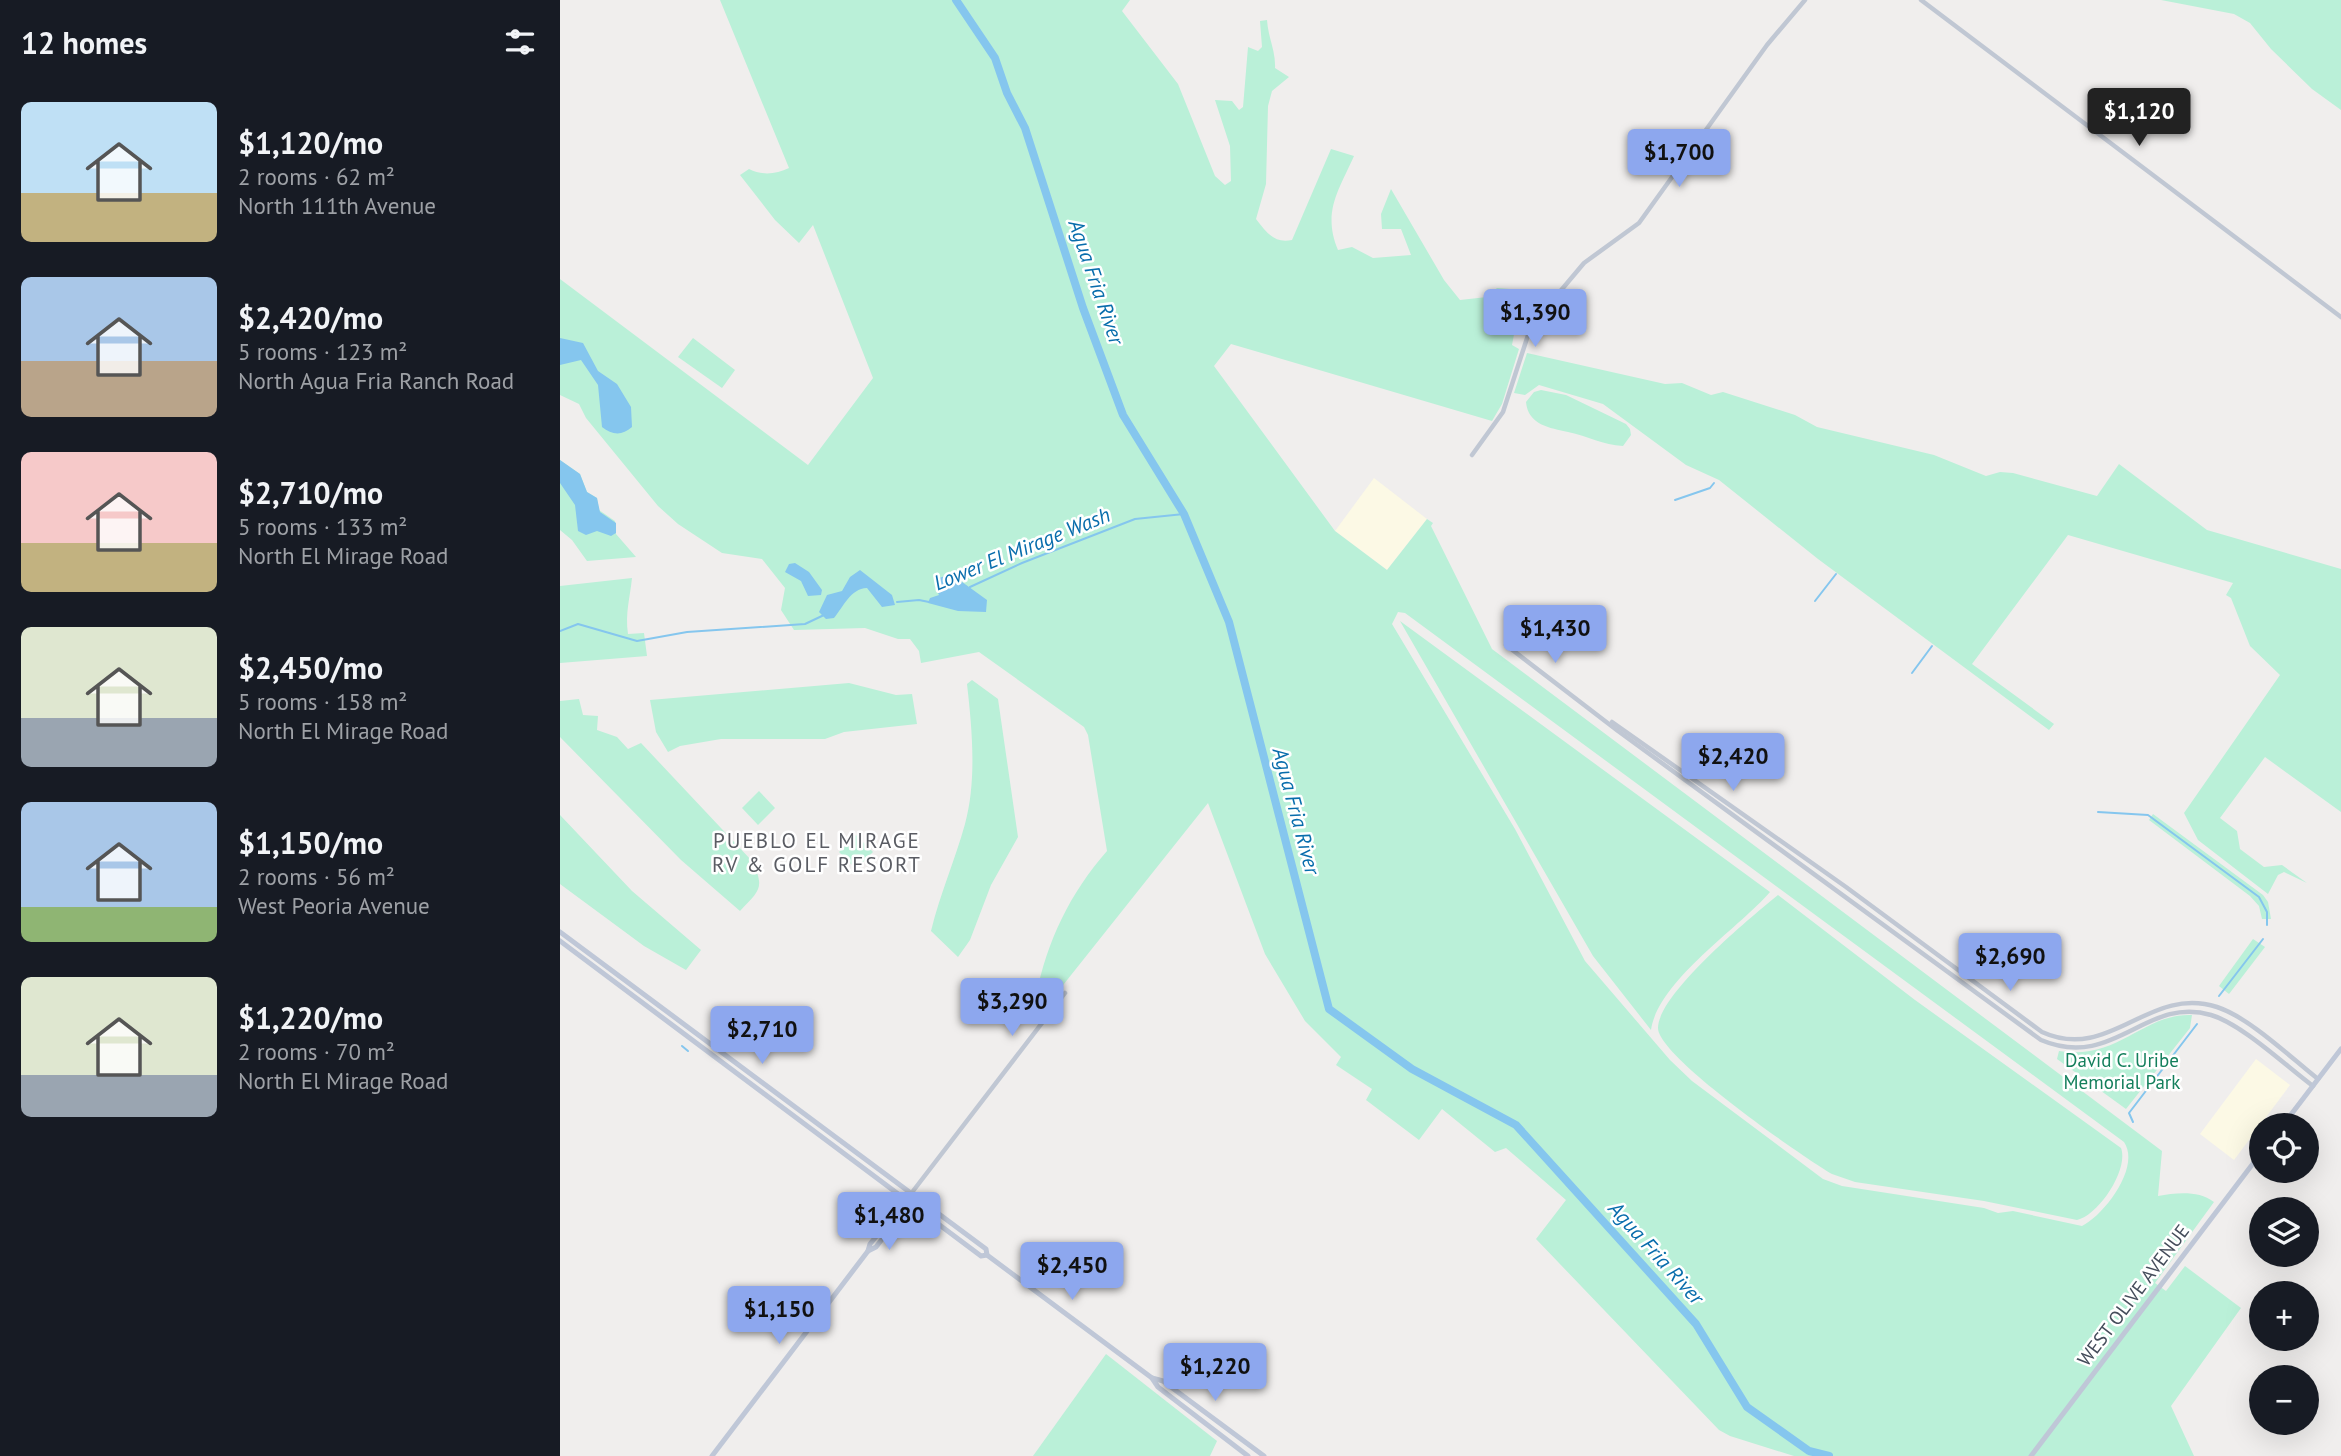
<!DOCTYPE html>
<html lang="en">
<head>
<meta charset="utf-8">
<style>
	:root { --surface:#171b24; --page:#242831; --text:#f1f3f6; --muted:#9ea1a6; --accent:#8da7ee }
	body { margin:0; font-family:"PT Sans",sans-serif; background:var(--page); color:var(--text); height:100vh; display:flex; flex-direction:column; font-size:26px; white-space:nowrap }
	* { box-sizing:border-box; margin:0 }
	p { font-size:23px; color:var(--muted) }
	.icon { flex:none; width:38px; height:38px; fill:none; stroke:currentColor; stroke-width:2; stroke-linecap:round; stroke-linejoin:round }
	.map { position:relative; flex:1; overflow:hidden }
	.sheet { display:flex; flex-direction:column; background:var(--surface); width:560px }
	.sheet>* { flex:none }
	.tools { position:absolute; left:1689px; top:1113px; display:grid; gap:14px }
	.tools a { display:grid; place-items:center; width:70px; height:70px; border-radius:50%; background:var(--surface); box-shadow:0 7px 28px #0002; font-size:35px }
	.price { position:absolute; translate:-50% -60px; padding:0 16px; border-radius:7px; background:var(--accent); color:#111; font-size:23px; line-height:46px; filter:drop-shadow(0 2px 4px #0008) }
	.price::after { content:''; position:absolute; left:50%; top:42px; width:21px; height:16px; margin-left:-10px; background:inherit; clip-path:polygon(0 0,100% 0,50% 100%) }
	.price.selected { background:#222; color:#fff }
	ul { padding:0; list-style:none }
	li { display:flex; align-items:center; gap:21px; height:175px; padding:0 21px }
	li span { display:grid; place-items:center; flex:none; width:196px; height:140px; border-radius:10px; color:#555 }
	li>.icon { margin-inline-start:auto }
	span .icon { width:84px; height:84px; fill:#fffc; stroke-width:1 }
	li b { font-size:30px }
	h2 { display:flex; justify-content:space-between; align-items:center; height:84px; padding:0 21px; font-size:30px }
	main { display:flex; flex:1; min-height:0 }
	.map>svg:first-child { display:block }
	.commercial { fill:#fcf9e5 }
	.green { fill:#baf0d8; fill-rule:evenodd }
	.water { fill:#85c6ee }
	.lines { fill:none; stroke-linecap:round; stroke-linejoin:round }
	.stream { stroke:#85c6ee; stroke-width:2 }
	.river { stroke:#85c6ee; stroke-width:8 }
	.tertiary { stroke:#c0c7d3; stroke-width:4.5 }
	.secondary { stroke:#bfc7d7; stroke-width:5 }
	.labels { text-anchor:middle; stroke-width:5; stroke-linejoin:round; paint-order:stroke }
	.park-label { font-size:19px; fill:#147f5c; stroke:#fff }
	.street-label { font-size:19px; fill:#454d5b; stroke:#fff }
	.water-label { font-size:21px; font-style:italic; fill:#086dac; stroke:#fff }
	.neighbourhood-label { font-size:21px; letter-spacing:2px; fill:#5a5c63; stroke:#fff }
</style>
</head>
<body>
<main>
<section class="sheet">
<h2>12 homes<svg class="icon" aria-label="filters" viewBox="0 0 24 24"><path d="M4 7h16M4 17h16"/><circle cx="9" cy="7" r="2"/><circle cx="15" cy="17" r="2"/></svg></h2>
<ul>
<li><span style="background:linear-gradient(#bfe0f5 65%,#c2b280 0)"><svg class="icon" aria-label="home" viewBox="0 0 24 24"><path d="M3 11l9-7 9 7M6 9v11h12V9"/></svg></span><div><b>$1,120/mo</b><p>2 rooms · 62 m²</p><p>North 111th Avenue</p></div></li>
<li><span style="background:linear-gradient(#a9c7e8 60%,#b9a48a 0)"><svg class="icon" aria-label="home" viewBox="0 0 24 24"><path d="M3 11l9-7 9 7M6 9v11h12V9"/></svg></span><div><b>$2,420/mo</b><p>5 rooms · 123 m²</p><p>North Agua Fria Ranch Road</p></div></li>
<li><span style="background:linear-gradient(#f6c9c9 65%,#c2b280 0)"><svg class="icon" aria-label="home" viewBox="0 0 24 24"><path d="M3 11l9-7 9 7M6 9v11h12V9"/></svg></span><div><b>$2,710/mo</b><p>5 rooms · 133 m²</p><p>North El Mirage Road</p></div></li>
<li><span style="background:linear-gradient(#dfe7d0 65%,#9aa5b1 0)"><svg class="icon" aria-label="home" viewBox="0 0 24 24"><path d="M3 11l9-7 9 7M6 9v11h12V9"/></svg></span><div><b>$2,450/mo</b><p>5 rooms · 158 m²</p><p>North El Mirage Road</p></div></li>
<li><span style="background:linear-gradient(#a9c7e8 75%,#8fb573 0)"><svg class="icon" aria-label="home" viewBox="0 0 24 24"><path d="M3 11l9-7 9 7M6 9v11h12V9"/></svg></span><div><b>$1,150/mo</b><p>2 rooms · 56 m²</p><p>West Peoria Avenue</p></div></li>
<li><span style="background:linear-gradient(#dfe7d0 70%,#9aa5b1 0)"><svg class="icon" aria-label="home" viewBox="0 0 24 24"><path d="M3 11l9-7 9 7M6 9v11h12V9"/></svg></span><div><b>$1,220/mo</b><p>2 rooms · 70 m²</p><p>North El Mirage Road</p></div></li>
</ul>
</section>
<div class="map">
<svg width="1781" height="1456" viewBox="0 0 1781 1456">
	<rect width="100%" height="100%" fill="#f0eeed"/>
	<g class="commercial">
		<polygon points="814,478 867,519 827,570 775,531"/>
		<polygon points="1696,1059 1730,1085 1674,1160 1640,1134"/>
	</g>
	<g class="green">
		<path d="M160 0H570L562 11 618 84 655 176 665 185 671 181 670 146 655 100 672 101 679 110 683 107 688 47 698 51 702 47 700 21 707 20C708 37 716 52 715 68L729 77 712 91 708 106 706 184 696 219C706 232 714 244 732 240L771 149 794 156C779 190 762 212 778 250L792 247 813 258 851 255 841 229H822L821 214 831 189 884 280 900 300 927 297 937 288 950 289 948 310 956 324 952 345 959 349 942 404 932 421 671 344 654 366 775 531 827 570 867 519 873 523 871 526 932 649 1602 1151 1598 1196C1616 1193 1638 1190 1654 1202L1595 1283 1606 1291 1625 1266 1681 1308 1611 1406 1634 1456H1234L1170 1436 1159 1430 976 1239 1006 1200 946 1148 935 1152 882 1109 859 1140 806 1100 812 1089 776 1065 781 1057 745 1021 705 954 648 803 488 1004 476 996C487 941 510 893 547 851L528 735 524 727 419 652 361 663 359 651 350 639H338L305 628 234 630 221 610 225 588 202 559 162 553 118 524 98 506 26 418 19 404 0 395V279L248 465 313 378 253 225 239 243 215 220 180 175 189 169C203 176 216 174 229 168ZM838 612 845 613 1564 1142C1581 1167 1544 1215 1522 1226L1453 1211 1438 1213 1424 1208 1282 1186 1263 1179 1132 1081 1110 1060 1025 961 955 829 832 624Z"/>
		<polygon points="1601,0 1781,0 1781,110 1752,89 1711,49 1690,23 1674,14"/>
		<polygon points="133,338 175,370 162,388 118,357"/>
		<polygon points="967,353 1105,384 1122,383 1151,395 1163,392 1235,415 1257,427 1374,455 1426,476 1440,472 1453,473 1537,496 1559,464 1647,530 1781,569 1781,812 1705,757 1660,818 1677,831 1680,849 1704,867 1722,865 1747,883 1724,872 1718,875 1708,894 1638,840 1624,813 1720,675 1690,646 1671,598 1666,595 1673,583 1508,535 1412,664 1494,724 1489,730 1258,559 1159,480 1126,465 1043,404 979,385 965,395 954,393"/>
		<path d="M981 390 1006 395 1066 424 1070 429 1071 435 1063 446C1043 445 1028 436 1008 432 990 428 968 425 966 402L974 392Z"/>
		<polygon points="0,460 20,474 27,492 37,498 39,510 55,521 56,534 76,557 27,561 12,540 0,530"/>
		<path d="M72 578C70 598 65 613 68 634L84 633 87 656 0 663V586Z"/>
		<path d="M840 621 1210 892C1178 929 1098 981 1091 1030L1033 956Z"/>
		<path d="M412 680 438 699 458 837 431 885 410 940 398 957 371 931C380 894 395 860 405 824 417 780 412 728 407 684Z"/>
		<polygon points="289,683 336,695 352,694 357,724 284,732 265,739 161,739 120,746 108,752 96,732 90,700"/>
		<path d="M19 699 23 715 38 716 37 730 57 737 68 749 81 743 192 861C205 888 200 890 180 911L121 860 0 737V701Z"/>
		<polygon points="199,791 215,808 198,825 182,808"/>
		<polygon points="1593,814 1703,895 1708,902 1711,919 1702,919 1699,906 1690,896 1589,820"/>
		<polygon points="0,815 72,891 141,950 126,970 84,946 0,884"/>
		<polygon points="296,835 313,852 296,869 279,852"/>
		<path d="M1218 895 1355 1000 1561 1148C1569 1169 1539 1215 1517 1220L1424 1201 1295 1182 1272 1174C1243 1157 1098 1057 1098 1028 1098 994 1191 917 1218 895Z"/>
		<polygon points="1693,939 1705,947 1669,994 1659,986"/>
		<path d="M1632 1015 1630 1028 1566 1109 1497 1059 1499 1051C1558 1061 1583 1013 1632 1015Z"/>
		<polygon points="546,1354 657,1441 650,1456 473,1456"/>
	</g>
	<g class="water">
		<path d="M0 338 23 343 38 371 57 384 71 407 72 427C62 436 52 435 42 427L38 385 21 360 0 365Z"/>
		<polygon points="0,460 20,474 27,492 37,498 40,512 56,523 56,533 51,536 37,531 26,535 18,531 15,505 0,483"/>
		<polygon points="235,563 249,572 262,590 261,595 248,596 241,581 225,572 229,564"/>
		<path d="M300 570 332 595 335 605 322 607 307 588C290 589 284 606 274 618L266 619 259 612 267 595 282 591 290 577Z"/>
		<polygon points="391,574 427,600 426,612 398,611 368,603 370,598 379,595 375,587 376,579"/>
	</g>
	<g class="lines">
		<g class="stream">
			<polyline points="1115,500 1150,488 1154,483"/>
			<polyline points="410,587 462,563 575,519 624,514"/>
			<polyline points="1255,601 1276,574"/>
			<polyline points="337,602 359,600 369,602"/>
			<polyline points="0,631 18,624 77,641 127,632 245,624 264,615"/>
			<polyline points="1352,673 1372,646"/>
			<polyline points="1538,812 1588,815 1699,897 1707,912 1707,925"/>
			<polyline points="1659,996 1703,939"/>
			<polyline points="122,1046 128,1051"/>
			<polyline points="1573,1122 1569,1113 1637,1024"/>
			<polyline points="324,1205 332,1207"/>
		</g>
		<polyline class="river" points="396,0 435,58 447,93 465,128 523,308 563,415 624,514 669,622 769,1009 852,1069 956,1125 1136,1324 1187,1407 1249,1451 1269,1456"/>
		<g class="tertiary">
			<polyline points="1361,0 1781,317"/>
			<polyline points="912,455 943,412 971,326 1024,263 1079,223 1207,45 1245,0"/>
			<path d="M946 645 1058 731 1481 1040C1554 1071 1586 995 1651 1015 1682 1024 1726 1066 1753 1086"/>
			<path d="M1052 722 1286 887 1482 1032C1550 1063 1588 985 1657 1007 1690 1018 1730 1057 1758 1079"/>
			<polyline points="350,1195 505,993"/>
		</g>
		<g class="secondary">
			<polyline points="0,932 426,1249 427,1255 592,1378 598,1387 688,1456"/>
			<polyline points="0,941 421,1256 427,1255"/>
			<polyline points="1723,1125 1781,1049"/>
			<polyline points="308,1251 310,1244 349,1196"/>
			<polyline points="592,1378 603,1381 704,1456"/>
			<polyline points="152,1456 308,1251 316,1247 346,1208 346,1200"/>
			<polyline points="1471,1456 1701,1153"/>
		</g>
	</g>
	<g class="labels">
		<g class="park-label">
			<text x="1562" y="1067">David C. Uribe<tspan x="1562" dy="22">Memorial Park</tspan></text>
		</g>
		<g class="street-label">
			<text transform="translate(1573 1295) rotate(-53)" y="7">WEST OLIVE AVENUE</text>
		</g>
		<g class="water-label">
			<text transform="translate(536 282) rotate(71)" y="7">Agua Fria River</text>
			<text transform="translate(462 549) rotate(-22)" y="7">Lower El Mirage Wash</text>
			<text transform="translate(736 811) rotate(75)" y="7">Agua Fria River</text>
			<text transform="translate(1096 1253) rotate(48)" y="7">Agua Fria River</text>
		</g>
		<g class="neighbourhood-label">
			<text x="257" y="848">PUEBLO EL MIRAGE<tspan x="257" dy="24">RV &amp; GOLF RESORT</tspan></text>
		</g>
	</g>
</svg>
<div class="tools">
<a><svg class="icon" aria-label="locate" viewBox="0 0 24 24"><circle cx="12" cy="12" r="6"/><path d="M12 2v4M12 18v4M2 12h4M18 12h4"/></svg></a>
<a><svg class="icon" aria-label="layers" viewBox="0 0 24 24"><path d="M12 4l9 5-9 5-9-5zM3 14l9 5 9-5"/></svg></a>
<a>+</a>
<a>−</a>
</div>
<b class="price selected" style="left:1579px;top:148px">$1,120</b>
<b class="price" style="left:1119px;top:189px">$1,700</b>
<b class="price" style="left:975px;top:349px">$1,390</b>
<b class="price" style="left:995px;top:665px">$1,430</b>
<b class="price" style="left:1173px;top:793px">$2,420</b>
<b class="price" style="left:1450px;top:993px">$2,690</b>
<b class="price" style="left:452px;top:1038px">$3,290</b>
<b class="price" style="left:202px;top:1066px">$2,710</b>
<b class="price" style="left:329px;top:1252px">$1,480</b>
<b class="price" style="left:512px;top:1302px">$2,450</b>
<b class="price" style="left:219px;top:1346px">$1,150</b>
<b class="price" style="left:655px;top:1403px">$1,220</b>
</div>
</main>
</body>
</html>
